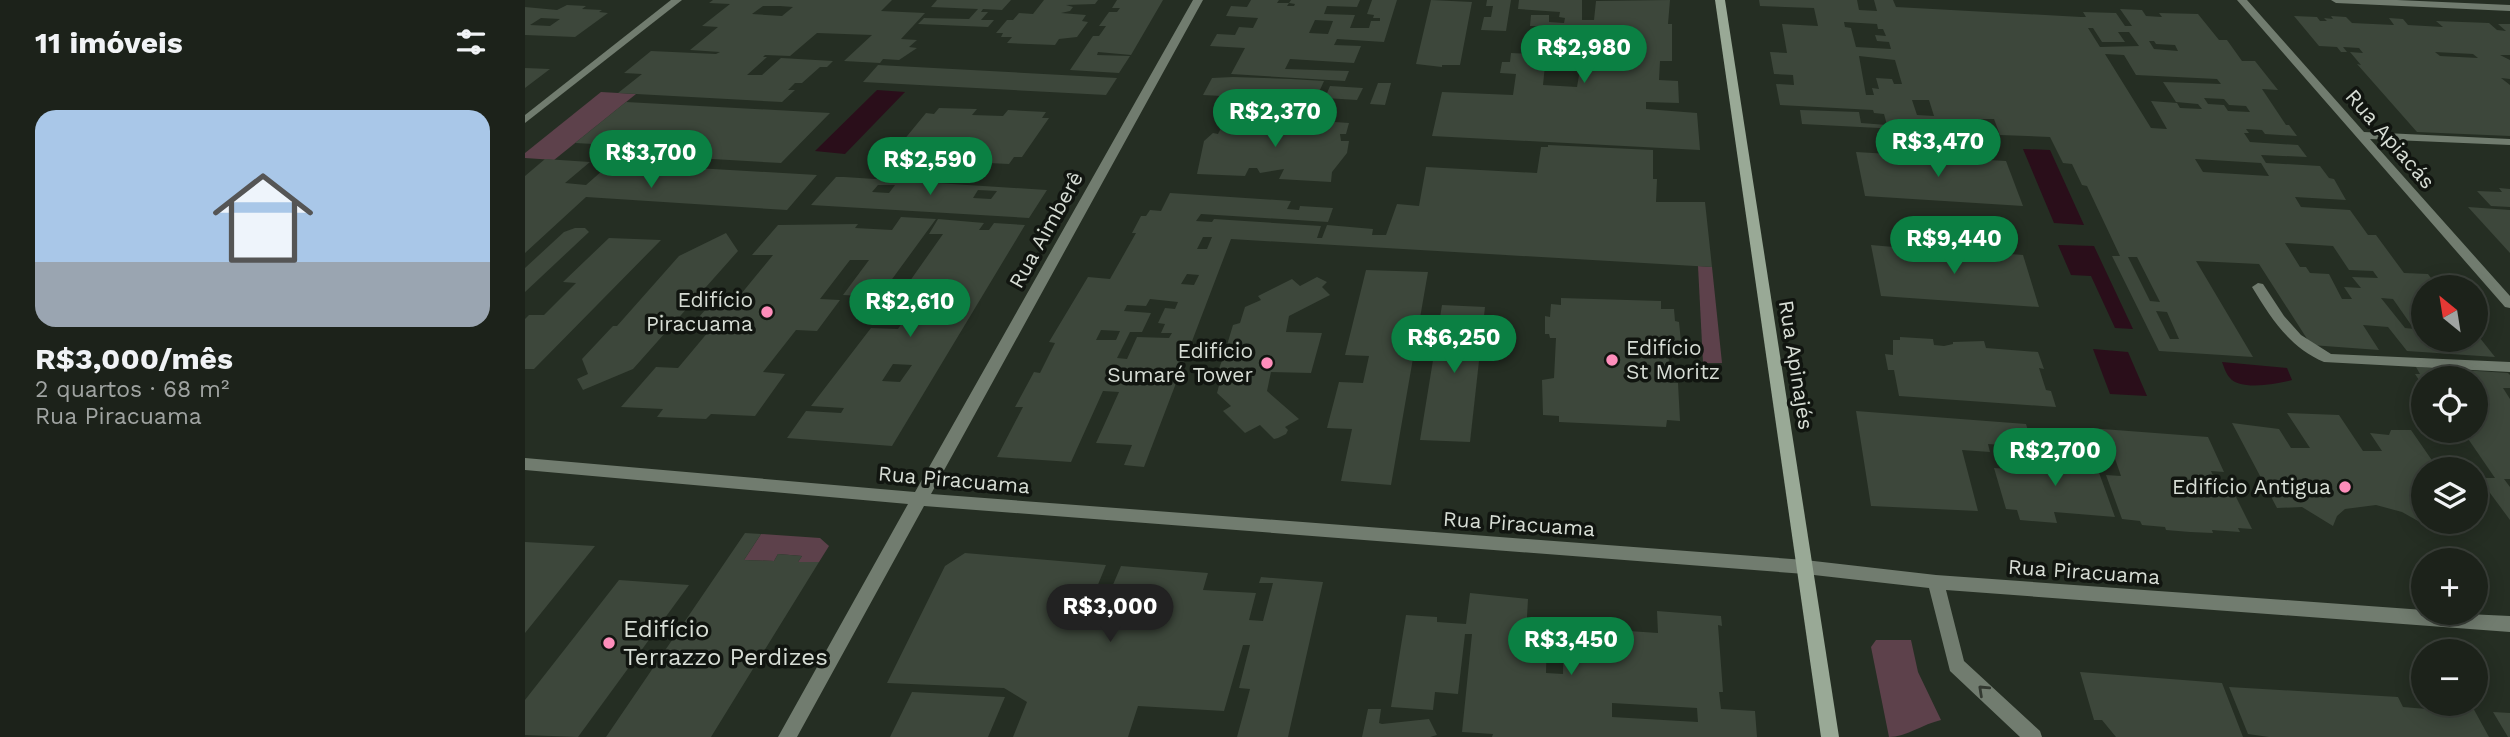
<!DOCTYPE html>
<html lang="pt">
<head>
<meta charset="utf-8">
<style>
	:root { --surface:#1c221a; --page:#252a23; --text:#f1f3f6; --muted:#a0a4a2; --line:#3a3f39; --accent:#0b8043 }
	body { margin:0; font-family:"Work Sans",sans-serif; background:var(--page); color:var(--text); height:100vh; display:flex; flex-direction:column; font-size:26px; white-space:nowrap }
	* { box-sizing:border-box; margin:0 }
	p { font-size:23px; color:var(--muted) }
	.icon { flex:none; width:38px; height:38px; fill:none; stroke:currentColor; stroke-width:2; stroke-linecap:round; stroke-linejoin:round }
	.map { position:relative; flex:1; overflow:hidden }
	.details { display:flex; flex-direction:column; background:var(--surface); width:525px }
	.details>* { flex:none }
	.needle { width:46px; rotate:330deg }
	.buttons { position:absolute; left:1886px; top:275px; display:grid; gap:14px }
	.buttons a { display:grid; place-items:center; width:77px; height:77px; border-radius:50%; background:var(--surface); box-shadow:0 4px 18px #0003,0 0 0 2px var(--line); font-size:35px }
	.price { position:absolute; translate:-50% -60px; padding:0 16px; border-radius:24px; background:var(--accent); color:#fff; font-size:23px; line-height:46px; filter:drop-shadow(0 2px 4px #0008) }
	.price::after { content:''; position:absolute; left:50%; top:42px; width:21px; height:16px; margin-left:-10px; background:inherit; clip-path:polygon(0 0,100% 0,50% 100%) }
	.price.on { background:#222; color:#fff }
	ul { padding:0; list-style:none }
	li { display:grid; align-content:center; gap:14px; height:371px; padding:0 35px }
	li+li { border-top:2px solid var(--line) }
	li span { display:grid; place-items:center; height:217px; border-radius:21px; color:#555 }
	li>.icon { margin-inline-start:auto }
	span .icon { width:126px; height:126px; fill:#fffc; stroke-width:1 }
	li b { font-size:30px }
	h2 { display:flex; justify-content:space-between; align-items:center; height:84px; padding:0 35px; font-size:30px }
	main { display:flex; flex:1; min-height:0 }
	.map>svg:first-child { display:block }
	.green { fill:#5d414b }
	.water { fill:#2a0e1a }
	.building { fill:#3d473b; fill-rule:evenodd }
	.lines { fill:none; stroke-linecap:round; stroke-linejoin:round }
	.street { fill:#717c6f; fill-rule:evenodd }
	.secondary { fill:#99a996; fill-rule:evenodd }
	.oneway { stroke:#333931 }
	.poi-dot { fill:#fe8ebb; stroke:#111510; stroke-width:2.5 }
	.labels { text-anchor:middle; stroke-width:7; stroke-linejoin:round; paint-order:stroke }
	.street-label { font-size:21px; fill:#d7ddd5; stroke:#111510 }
	.poi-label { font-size:21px; fill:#d7ddd5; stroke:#111510; text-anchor:end }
	.near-poi-label { font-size:24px; fill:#d7ddd5; stroke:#111510; text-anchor:start }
</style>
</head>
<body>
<main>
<section class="details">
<h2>11 imóveis<svg class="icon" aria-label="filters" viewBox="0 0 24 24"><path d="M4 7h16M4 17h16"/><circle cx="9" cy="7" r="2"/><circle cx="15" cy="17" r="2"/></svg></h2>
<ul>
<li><span style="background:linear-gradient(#a9c7e8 70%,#9aa5b1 0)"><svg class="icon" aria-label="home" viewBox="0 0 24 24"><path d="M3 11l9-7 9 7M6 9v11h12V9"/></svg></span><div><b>R$3,000/mês</b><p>2 quartos · 68 m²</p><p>Rua Piracuama</p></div></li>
</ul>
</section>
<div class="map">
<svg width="1985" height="737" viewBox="0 0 1985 737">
	<rect width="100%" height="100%" fill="#252e23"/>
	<g class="green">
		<polygon points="76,92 111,94 29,160 0,158 0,153"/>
		<polygon points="1173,266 1187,267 1197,363 1178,363"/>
		<polygon points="236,534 295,538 304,546 294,562 273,562 277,556 253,554 249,561 219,560"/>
		<path d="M1351 640H1386L1393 672 1416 720C1398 724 1381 737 1364 737L1346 647Z"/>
	</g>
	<g class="water">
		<polygon points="352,90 380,92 320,154 290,151"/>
		<polygon points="1498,149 1525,150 1559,225 1529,223"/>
		<polygon points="1533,245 1569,246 1608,329 1590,328 1566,276 1546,275"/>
		<polygon points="1568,349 1603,352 1622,396 1585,394"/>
		<path d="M1697 362 1762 368 1767 380C1753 384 1715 391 1705 378 1701 374 1699 367 1697 362Z"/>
	</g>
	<g class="building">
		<path d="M188 0H367L356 11 400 13 376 39 392 40 384 47 392 48 374 60 358 59 355 63 319 61 347 35 292 33 265 56 240 55 238 57H242L222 75H237L256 58 308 61 302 67H295L277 83H270L263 90H270L257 102 93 93 117 74 99 73 126 51 191 54 195 52 165 50 193 27 177 26 205 4 184 3ZM238 6H255L268 7 257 16 227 14Z"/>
		<polygon points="412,0 486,0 477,10 458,9 456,12 463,12 456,20 469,20 463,27 393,24 399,18 444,19 453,9 406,7"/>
		<polygon points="519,0 573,0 570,4 541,5 548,7 545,11 536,13 561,15 557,21 563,22 552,37 534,39 530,45 482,43 487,37 476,37 478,33 471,33 482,20 488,20 494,13 508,14"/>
		<polygon points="592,0 638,0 606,55 573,52 572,55 605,56 594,73 545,70 568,36 574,36 581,26 574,26 584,12 592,12 595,8 587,8"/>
		<path d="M726 0H754L752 3H764L762 6H769L770 4 764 3 766 0H835L832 7 802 6 799 14 830 15 825 28H844L846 21H855V18H848L849 15 842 14 847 0H872L859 42 812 39 809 45 836 46 829 63 765 59 760 69 824 71 820 81 706 74 720 48 685 46 692 34 710 35 714 27 728 28 733 18 701 16 706 6 722 7ZM790 20 808 21 803 34 784 33Z"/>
		<polygon points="906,0 947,2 935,65 917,65 917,67 891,64"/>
		<polygon points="962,0 986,0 981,31 956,30 959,17 966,17 968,6 961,6"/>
		<polygon points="994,0 1057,0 1057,20 1069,20 1071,1 1145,0 1143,24 1147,24 1147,61 1135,61 1134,80 1153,81 1154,103 1121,102 1121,109 1172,113 1175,150 907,136 917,92 988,95 991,74 975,73 977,62 985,62 986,53 1021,55 1018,85 1052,87 1056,64 1101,66 1101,59 1098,59 1099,45 1078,44 1077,58 1021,55 1023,26 1005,26 1006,15 1024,15 1024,22 1039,23 1040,18 1034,17 1035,12 993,9"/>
		<path d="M1234 0H1332L1334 10 1352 11 1349 0H1368L1371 7 1556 17H1561L1558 12 1591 13 1600 26H1607L1595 9 1617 10 1621 16 1637 17 1634 13 1673 14 1694 40H1702L1717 61H1730L1753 90 1737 89 1761 125H1764L1772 136 1740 134 1737 130 1721 129 1724 133H1719L1725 142 1773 145 1782 157 1736 155 1741 163 1795 166 1804 178 1809 179 1821 200 1770 197 1776 207 1825 210 1843 235H1851L1879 273 1903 274 1913 287H1899V340H1951V333L1970 357 1882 351 1863 327 1838 325 1854 350 1786 345 1734 264 1671 261 1728 357 1634 351 1587 256H1595L1562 186 1557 185 1547 164 1538 163 1525 137 1475 135 1469 119H1456L1458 126H1465L1468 134 1452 133 1449 127 1426 126 1425 123H1410L1412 131 1277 124 1275 110 1334 112 1336 123 1362 125 1359 114 1349 113 1348 110 1255 105 1251 84 1269 85 1268 75 1249 74 1245 52 1262 53 1257 24 1293 26 1289 8 1235 6ZM1319 22 1352 24 1353 29H1358L1361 36 1350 35 1352 41 1364 42 1366 49 1331 47 1326 28 1320 27ZM1563 28H1568L1577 42H1600L1593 32H1604L1614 46 1575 47ZM1624 41H1629L1631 44 1650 45 1653 51 1629 49ZM1580 54 1599 55 1611 75 1692 79 1696 84 1638 82 1651 102 1673 104 1677 109 1655 108 1652 103 1626 101 1642 129 1626 128ZM1334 56 1370 60 1377 84H1369L1367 79 1351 78 1354 89 1347 88 1349 95H1341ZM1679 98 1699 99 1704 105 1721 106 1725 112 1703 111 1699 105 1683 104ZM1387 100H1404L1409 116 1392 115ZM1670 159 1736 163 1744 176 1678 172ZM1760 243 1808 246 1824 270 1848 271 1853 278 1827 277 1836 288 1819 287 1827 299H1817L1804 274 1785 273 1781 267H1775ZM1603 257H1612L1635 302 1625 301ZM1856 298 1868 299 1889 329 1880 328ZM1631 311 1642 312 1654 339H1645Z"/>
		<path d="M42 5 61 6 57 9 77 10 74 12 83 13 50 37 0 35V7L32 10ZM16 18 35 19 25 26 5 25Z"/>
		<path d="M1769 16 1792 17 1795 21H1802L1799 18 1808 19 1806 16 1821 17 1827 23 1869 25 1864 18 1878 19 1883 25 1918 27 1911 21 1964 23 1972 30 1981 31 1973 24H1985V55H1975L1985 60V79L1976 78 1985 85V136L1892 132 1832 64 1836 65 1825 52 1838 53 1834 48 1818 47 1822 52H1816L1812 47 1794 46ZM1910 52 1948 54 1953 58 1915 56Z"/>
		<polygon points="353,65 592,78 581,95 338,82"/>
		<polygon points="0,68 25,69 0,88"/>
		<polygon points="708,77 766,79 799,81 790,101 678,95 687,78"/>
		<polygon points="853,83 866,83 860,105 845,104"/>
		<polygon points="805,86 838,88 832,100 800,98"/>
		<polygon points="101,102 305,113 256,163 170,158 178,150 50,143"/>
		<polygon points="414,108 452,109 447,115 478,116 483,110 521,112 517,118 524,118 497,157 489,157 484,164 443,162 449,155 417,154 411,161 371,159 377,152 369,152 401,113 409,114"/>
		<polygon points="702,116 747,118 744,127 776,129 780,120 824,123 821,134 815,134 816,141 824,141 822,153 807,172 806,182 754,179 759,169 735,173 732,168 724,168 720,176 672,174 679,141 688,133 693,134"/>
		<path d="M1023 145 1128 150V179H1132L1131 202H1180L1187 267 706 239 619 467 599 465 607 445 571 443 594 392 578 391 546 462 472 457 498 407H490L509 372 515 373 530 343 524 342 563 277 585 279 611 233H607L616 216H621L625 210 636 211 645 193 766 201 762 209 774 210 775 206 808 208 803 222 676 214 671 221 687 222 689 219 796 226 792 238H797L802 225 848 229 847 235H861L872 204 894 206 901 167 1012 173 1016 147H1023ZM678 237H687L682 249H672ZM662 274 674 275 669 285 656 284ZM625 299 653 302 650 309 640 308 633 323 640 324 636 333H647L644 338 612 337 602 359 592 358 605 332H617L626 313 599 311 602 305 621 306ZM576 330 595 331 591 340H571Z"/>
		<polygon points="1331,152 1481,161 1498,206 1340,196"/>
		<polygon points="20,159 65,162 40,183 61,185 86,163 292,175 262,210 61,197 0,253 0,176"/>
		<path d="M311 177H319L522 190 504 218 286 205ZM353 185H370L364 193 347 192ZM453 190 472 191 466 199 448 198Z"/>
		<polygon points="1974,188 1985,189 1985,207 1966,206 1952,191 1977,192"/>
		<polygon points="1943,207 1985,210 1985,253"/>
		<polygon points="376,217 411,219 354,297 318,295 344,260 325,260 295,299 315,300 292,331 271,330 238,372 260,374 230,416 186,414 181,419 132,417 138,409 96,407 131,367 153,368 189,325 167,325 195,293 216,294 248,255 227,255 253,225 333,224 330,228 367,230"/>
		<path d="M413 219 459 223 454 230H464L469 223 500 225 367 446 262 438 281 411 316 413 319 408 286 406 346 328 373 329 383 314 408 316 417 302 398 301 394 308 353 306 365 288H380L418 234H404ZM368 364 387 365 375 382 357 381Z"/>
		<polygon points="50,228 60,228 64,232 0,292 0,268 39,232"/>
		<polygon points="201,233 213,251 108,369 58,390 52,379 63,374 57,359 88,326 92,326 154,256"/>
		<polygon points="84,238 136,240 9,369 0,369 0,319 4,315 19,315 51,283 38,282"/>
		<polygon points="1346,245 1460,255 1459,252 1498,255 1514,307 1356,296"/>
		<polygon points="841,270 903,272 866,485 816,481 827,429 802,428 814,382 838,383 844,356 820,355"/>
		<polygon points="792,277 802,282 797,287 805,295 764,316 761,332 797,333 786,373 746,372 742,391 774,419 760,427 763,430 761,434 753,438 749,439 735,425 720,433 698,411 706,406 692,393 696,378 691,377 699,355 706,353 708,347 702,345 708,325 715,323 720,307 736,300 733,296 767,279 775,286"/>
		<polygon points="1036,298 1136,301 1136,309 1149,309 1150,321 1154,322 1156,342 1143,343 1145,383 1153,383 1155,421 1142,420 1141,427 1034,422 1034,416 1018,415 1017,380 1029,378 1031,338 1025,338 1024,334 1020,334 1020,316 1025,317 1026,304 1036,305"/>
		<polygon points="917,305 960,307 945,442 895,440"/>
		<polygon points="1375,337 1408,339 1409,345 1419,346 1428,344 1428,342 1459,341 1461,348 1513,352 1519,369 1514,368 1521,390 1526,391 1531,407 1374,396 1369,370 1363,370 1360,354 1368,355 1368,340 1375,340"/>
		<polygon points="1891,367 1983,373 1985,375 1985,388 1978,388 1985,399 1985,479 1979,479 1985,487 1985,520 1954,478 1970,478 1937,430 1951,430 1951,378 1894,380 1890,374 1895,374"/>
		<polygon points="1331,411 1501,424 1508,447 1463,444 1465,452 1437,450 1453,511 1346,506"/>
		<polygon points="1762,413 1814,415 1838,451 1857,451 1845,433 1864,435 1866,430 1886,430 1913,469 1899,469 1899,522 1914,522 1909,530 1877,512 1851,505 1820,509 1812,516 1808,526 1777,507 1752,508 1707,423 1754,429 1766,448 1785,448"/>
		<polygon points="1564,428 1683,437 1699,472 1686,471 1690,480 1703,481 1727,529 1713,528 1715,532 1687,530 1688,533 1665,532 1641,530 1640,527 1617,525 1615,521 1597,519 1581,475 1596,476 1588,453 1573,452"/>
		<polygon points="1510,452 1568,456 1590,517 1529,512 1532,523 1495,520 1492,510 1481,509 1469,468 1516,471"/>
		<polygon points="220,533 236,534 219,560 249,561 253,554 277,556 273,562 294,562 186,737 81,737"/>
		<polygon points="0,542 70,546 0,633"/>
		<polygon points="440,553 581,565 572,587 587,587 596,566 683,573 678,590 731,593 724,620 738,621 748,583 734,583 736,577 798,582 763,737 712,737 725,689 714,688 725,645 718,645 699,711 613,706 603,737 488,737 502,702 479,688 362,683 420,566"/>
		<polygon points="94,580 164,585 53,737 0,735 0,700"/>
		<path d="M945 593 1003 599 1001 635 1022 636 1021 673 1038 674 1039 632 1089 635V630L1133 633 1132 611 1196 616 1197 626 1193 625 1198 692H1194L1196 709 1230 711 1232 737H967L968 734 937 732 947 634H940L933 694 910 692 908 710 866 707 881 615 912 617V622L941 624ZM1087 703 1172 708 1173 722 1087 717Z"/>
		<polygon points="1555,672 1697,683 1718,737 1591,737 1577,720 1569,720"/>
		<polygon points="1704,687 1873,697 1878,707 1914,710 1910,704 1947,706 1964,737 1744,737 1723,734"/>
		<polygon points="387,692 480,697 463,737 365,737"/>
		<polygon points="843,709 856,709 854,723 857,724 904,719 912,735 905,737 837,737"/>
		<polygon points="1968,712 1985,713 1985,737 1983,737"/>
	</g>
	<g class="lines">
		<g class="street">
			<polygon points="146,0 157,0 0,123 0,115"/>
			<polygon points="668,0 678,0 406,494 1280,560 1411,575 1899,610 1899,612 1985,616 1985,632 1421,590 1439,661 1515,731 1517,737 1495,737 1425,671 1404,588 1280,574 399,506 272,737 253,737 383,504 0,470 0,458 390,492"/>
			<polygon points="1712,0 1722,0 1839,132 1985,139 1985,145 1845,139 1985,296 1985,308 1980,307"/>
			<polygon points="1806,0 1872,0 1985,5 1985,11 1811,3"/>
			<path d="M1733 283 1738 284 1759 316 1776 335 1806 354 1985 362V372L1799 362C1764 347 1746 318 1727 287Z"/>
		</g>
		<polygon class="secondary" points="1190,0 1200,0 1314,737 1296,737"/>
	</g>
	<defs><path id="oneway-chevron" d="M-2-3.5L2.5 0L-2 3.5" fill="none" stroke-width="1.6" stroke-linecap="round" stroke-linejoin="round" transform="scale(1.75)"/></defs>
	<use class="oneway" href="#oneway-chevron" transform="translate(1458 690) rotate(-137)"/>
	<g class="poi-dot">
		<circle cx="242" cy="312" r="7"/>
		<circle cx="1087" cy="360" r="7"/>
		<circle cx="742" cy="363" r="7"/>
		<circle cx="1820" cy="487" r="7"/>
		<circle cx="84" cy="643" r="7"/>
	</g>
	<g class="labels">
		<g class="street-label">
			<text transform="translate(1865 139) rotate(49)" y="7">Rua Apiacás</text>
			<text transform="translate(521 230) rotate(-61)" y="7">Rua Aimberê</text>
			<text transform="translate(1271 365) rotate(81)" y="7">Rua Apinajés</text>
			<text transform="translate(429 480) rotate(5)" y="7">Rua Piracuama</text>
			<text transform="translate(994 524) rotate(4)" y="7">Rua Piracuama</text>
			<text transform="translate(1559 572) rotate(4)" y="7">Rua Piracuama</text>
		</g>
		<g class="poi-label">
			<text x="228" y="307">Edifício<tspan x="228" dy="24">Piracuama</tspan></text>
			<text x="1101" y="355" text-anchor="start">Edifício<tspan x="1101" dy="24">St Moritz</tspan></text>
			<text x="728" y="358">Edifício<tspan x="728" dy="24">Sumaré Tower</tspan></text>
			<text x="1806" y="494">Edifício Antigua</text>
		</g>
		<g class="near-poi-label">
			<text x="98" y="637">Edifício<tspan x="98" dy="28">Terrazzo Perdizes</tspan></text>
		</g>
	</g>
</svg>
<div class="buttons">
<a><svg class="needle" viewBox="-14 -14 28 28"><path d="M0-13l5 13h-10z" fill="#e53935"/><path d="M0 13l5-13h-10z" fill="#a0a4a2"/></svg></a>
<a><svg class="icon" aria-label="locate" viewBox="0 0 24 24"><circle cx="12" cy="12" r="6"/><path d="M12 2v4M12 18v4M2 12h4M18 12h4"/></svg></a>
<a><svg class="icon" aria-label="layers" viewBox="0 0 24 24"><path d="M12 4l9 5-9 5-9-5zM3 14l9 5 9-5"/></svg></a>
<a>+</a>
<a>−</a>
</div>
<b class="price" style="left:1059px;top:85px">R$2,980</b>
<b class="price" style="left:750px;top:149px">R$2,370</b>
<b class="price" style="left:1413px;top:179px">R$3,470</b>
<b class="price" style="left:126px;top:190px">R$3,700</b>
<b class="price" style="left:405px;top:197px">R$2,590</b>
<b class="price" style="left:1429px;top:276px">R$9,440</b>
<b class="price" style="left:385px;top:339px">R$2,610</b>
<b class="price" style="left:929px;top:375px">R$6,250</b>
<b class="price" style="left:1530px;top:488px">R$2,700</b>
<b class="price on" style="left:585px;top:644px">R$3,000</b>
<b class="price" style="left:1046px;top:677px">R$3,450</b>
</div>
</main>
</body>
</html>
